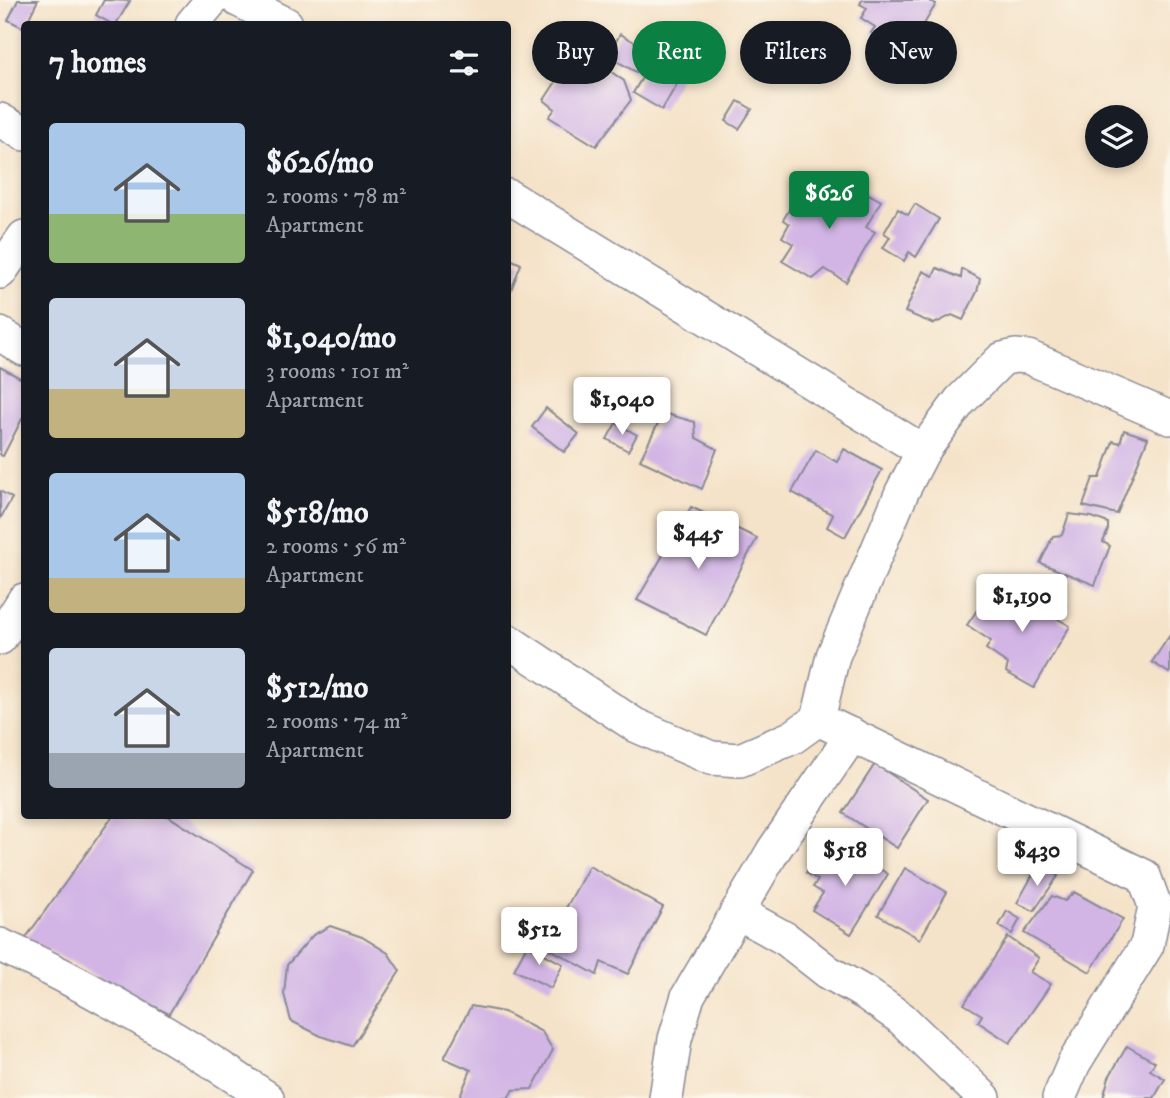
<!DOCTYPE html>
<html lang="en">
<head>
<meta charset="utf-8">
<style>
	:root { --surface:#171b24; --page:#242831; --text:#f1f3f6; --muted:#9ea1a6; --accent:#0b8043 }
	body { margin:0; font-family:"IM FELL DW Pica",serif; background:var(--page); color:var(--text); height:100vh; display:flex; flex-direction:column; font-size:26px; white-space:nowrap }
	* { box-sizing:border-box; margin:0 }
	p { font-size:23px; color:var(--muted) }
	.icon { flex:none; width:38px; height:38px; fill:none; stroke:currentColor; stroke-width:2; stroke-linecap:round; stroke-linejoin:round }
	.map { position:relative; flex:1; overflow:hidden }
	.side { position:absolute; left:21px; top:21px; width:490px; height:798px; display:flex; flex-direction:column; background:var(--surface); border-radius:7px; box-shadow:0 4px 10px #0003 }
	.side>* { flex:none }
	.guide { position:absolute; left:532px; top:21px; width:532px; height:63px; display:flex; gap:14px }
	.buttons { position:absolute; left:1085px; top:105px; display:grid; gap:14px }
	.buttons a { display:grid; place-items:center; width:63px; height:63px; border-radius:50%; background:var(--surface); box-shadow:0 4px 10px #0003; font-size:35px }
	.price { position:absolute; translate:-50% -60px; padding:0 16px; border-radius:7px; background:#fff; color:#222; font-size:23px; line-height:46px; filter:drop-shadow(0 2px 4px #0008) }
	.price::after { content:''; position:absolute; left:50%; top:42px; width:21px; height:16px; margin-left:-10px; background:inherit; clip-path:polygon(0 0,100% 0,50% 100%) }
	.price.current { background:var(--accent); color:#fff }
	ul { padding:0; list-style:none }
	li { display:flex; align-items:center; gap:21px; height:175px; padding:0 28px }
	li span { display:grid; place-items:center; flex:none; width:196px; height:140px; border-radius:7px; color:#555 }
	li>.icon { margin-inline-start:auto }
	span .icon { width:84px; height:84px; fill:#fffc; stroke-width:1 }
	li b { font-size:30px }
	h2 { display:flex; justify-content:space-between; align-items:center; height:84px; padding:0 28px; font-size:30px }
	.tag { padding:0 24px; border-radius:32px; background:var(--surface); box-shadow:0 4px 10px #0003; font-size:24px; line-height:63px }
	.tag.current { background:var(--accent); color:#fff }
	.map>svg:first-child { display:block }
	.building { fill:#d2b5e5 }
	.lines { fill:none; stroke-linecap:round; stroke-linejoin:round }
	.minor-casing { stroke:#888994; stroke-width:36 }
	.minor { stroke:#fff; stroke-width:33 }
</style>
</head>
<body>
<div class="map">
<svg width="1170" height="1098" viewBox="0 0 1170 1098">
	<rect width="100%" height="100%" fill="#fbf7ec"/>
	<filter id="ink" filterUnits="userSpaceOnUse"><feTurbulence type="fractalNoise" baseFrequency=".0143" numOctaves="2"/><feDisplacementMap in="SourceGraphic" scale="14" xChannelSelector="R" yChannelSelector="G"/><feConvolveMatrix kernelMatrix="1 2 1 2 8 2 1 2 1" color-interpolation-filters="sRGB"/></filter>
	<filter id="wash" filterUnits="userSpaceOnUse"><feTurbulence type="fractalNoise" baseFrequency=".00686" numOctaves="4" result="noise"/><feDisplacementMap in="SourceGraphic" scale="28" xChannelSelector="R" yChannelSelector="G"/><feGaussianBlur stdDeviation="1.57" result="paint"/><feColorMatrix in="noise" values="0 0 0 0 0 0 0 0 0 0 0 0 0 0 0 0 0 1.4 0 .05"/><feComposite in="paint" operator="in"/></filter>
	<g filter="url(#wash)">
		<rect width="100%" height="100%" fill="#f5e3c9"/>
		<g id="blocks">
			<g class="building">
				<polygon points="18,0 38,0 24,28 8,20"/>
				<polygon points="104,0 130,1 116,24 112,24 96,15"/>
				<polygon points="862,0 928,0 936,4 911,46 892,35 887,43 871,33 875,27 861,18 867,8 860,4"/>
				<polygon points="620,34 685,70 662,110 633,93 643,76 608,56"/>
				<polygon points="584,54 600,60 598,73 610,71 624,81 631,100 596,146 549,117 555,109 544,100 565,68 575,71"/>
				<polygon points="738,101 752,109 739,129 726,121"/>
				<polygon points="847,182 881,201 866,227 875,232 846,282 825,269 813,279 782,261 793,244 782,237 789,224 783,220 800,192 808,197 816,185 838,198"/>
				<polygon points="915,204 939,219 916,257 909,252 904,261 883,248 890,237 884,233 898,209 908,215"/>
				<polygon points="508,258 521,264 508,298"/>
				<polygon points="937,268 961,278 962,269 980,279 977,292 963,320 952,315 934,324 905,312 923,271 933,276"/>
				<polygon points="0,367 24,380 24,415 3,456 0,455"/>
				<polygon points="546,408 579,434 564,452 532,427"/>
				<polygon points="663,413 695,422 696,438 717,449 702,489 640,460"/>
				<polygon points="616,423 637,435 628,451 607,439"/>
				<polygon points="1124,430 1148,438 1117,514 1083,506 1093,478 1100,478 1113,441 1120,443"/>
				<polygon points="844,449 882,470 845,537 827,527 833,515 792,492 816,450 837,462"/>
				<polygon points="0,491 12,498 0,519"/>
				<polygon points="691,507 757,538 706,635 637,600"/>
				<polygon points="1069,514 1092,517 1108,523 1108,530 1103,542 1110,546 1095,585 1040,563 1053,536 1062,535"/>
				<polygon points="1020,590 1040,603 1049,595 1066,605 1058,619 1070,626 1034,688 1006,672 1008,664 986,649 991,641 967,625 986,597 1007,610"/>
				<polygon points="1170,635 1170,671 1169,673 1152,662"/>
				<polygon points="875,764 928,799 897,848 843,813"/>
				<polygon points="113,816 168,816 253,870 169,1014 25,939"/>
				<polygon points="844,847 888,874 851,934 812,910 823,893 813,887 818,880 806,873 818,854 834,864"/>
				<polygon points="1039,864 1058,876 1034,911 1017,903"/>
				<polygon points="589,866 663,907 628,974 601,962 597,975 545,946"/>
				<polygon points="905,868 947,892 920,939 878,915"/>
				<polygon points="1074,892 1123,919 1090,972 1024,933 1052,896 1065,901"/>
				<polygon points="1007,911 1020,919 1012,934 999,926"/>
				<polygon points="330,926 362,937 388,953 400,971 352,1046 321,1036 291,1021 284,994 287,965 313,935"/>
				<polygon points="1008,937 1039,958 1030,972 1051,984 1010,1043 978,1022 982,1015 964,1004"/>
				<polygon points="527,945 563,964 551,988 514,970"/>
				<polygon points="471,1006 504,1012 542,1032 553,1050 532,1089 513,1090 508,1098 459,1098 471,1070 444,1058"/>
				<polygon points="1127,1046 1155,1062 1150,1070 1165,1079 1154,1098 1103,1098 1109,1077"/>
			</g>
		</g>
	</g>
	<g filter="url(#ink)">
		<use href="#blocks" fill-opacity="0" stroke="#888994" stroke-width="2"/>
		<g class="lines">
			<defs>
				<g id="minor">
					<polyline points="238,0 286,24"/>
					<polyline points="192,24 212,0"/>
					<polyline points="0,120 24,134"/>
					<polyline points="508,196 923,451"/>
					<polyline points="0,272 24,237"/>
					<polyline points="0,334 24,349"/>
					<polyline points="0,638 24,600"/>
					<polyline points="508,641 635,725 711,758 740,760 793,737 818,719 833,656 902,492 923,451 960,401 1002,359 1015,356 1028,357 1170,418"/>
					<polyline points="818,719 1144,876 1155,906 1147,945 1074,1063 1059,1098"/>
					<polyline points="737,912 786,939 828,972 865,993 901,1018 984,1098"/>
					<path d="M0 945C93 987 182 1041 267 1098"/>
					<polyline points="666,1098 675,1039 688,996 773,851 852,735"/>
				</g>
			</defs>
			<use href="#minor" class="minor-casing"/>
			<use href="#minor" class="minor"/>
		</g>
	</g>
</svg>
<div class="buttons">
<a><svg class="icon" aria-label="layers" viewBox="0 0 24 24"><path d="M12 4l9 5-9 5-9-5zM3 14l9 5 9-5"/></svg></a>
</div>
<b class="price current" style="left:829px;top:231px">$626</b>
<b class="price" style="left:622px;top:437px">$1,040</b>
<b class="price" style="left:698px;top:571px">$445</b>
<b class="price" style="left:1022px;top:634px">$1,190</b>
<b class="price" style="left:845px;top:888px">$518</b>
<b class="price" style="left:1037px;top:888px">$430</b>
<b class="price" style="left:539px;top:967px">$512</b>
<div class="guide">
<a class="tag">Buy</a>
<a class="tag current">Rent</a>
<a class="tag">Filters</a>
<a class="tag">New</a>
</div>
<section class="side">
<h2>7 homes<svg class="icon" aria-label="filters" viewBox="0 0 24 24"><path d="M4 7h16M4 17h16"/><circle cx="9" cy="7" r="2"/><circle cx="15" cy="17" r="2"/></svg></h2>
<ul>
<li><span style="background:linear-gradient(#a9c7e8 65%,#8fb573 0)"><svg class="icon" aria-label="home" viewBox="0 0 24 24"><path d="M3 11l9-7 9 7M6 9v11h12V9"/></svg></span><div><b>$626/mo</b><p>2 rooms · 78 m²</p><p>Apartment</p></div></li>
<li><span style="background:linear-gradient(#c9d6e8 65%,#c2b280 0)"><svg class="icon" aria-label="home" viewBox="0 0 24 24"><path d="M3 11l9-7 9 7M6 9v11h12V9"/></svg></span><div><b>$1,040/mo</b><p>3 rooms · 101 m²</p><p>Apartment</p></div></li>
<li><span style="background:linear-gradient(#a9c7e8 75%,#c2b280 0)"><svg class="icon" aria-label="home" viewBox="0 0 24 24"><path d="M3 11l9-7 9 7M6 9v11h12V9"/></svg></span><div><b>$518/mo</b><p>2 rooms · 56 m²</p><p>Apartment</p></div></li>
<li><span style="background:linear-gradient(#c9d6e8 75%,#9aa5b1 0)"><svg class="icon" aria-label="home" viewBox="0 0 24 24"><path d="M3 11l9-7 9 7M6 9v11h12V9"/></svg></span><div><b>$512/mo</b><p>2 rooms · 74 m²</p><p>Apartment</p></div></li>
</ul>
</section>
</div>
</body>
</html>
